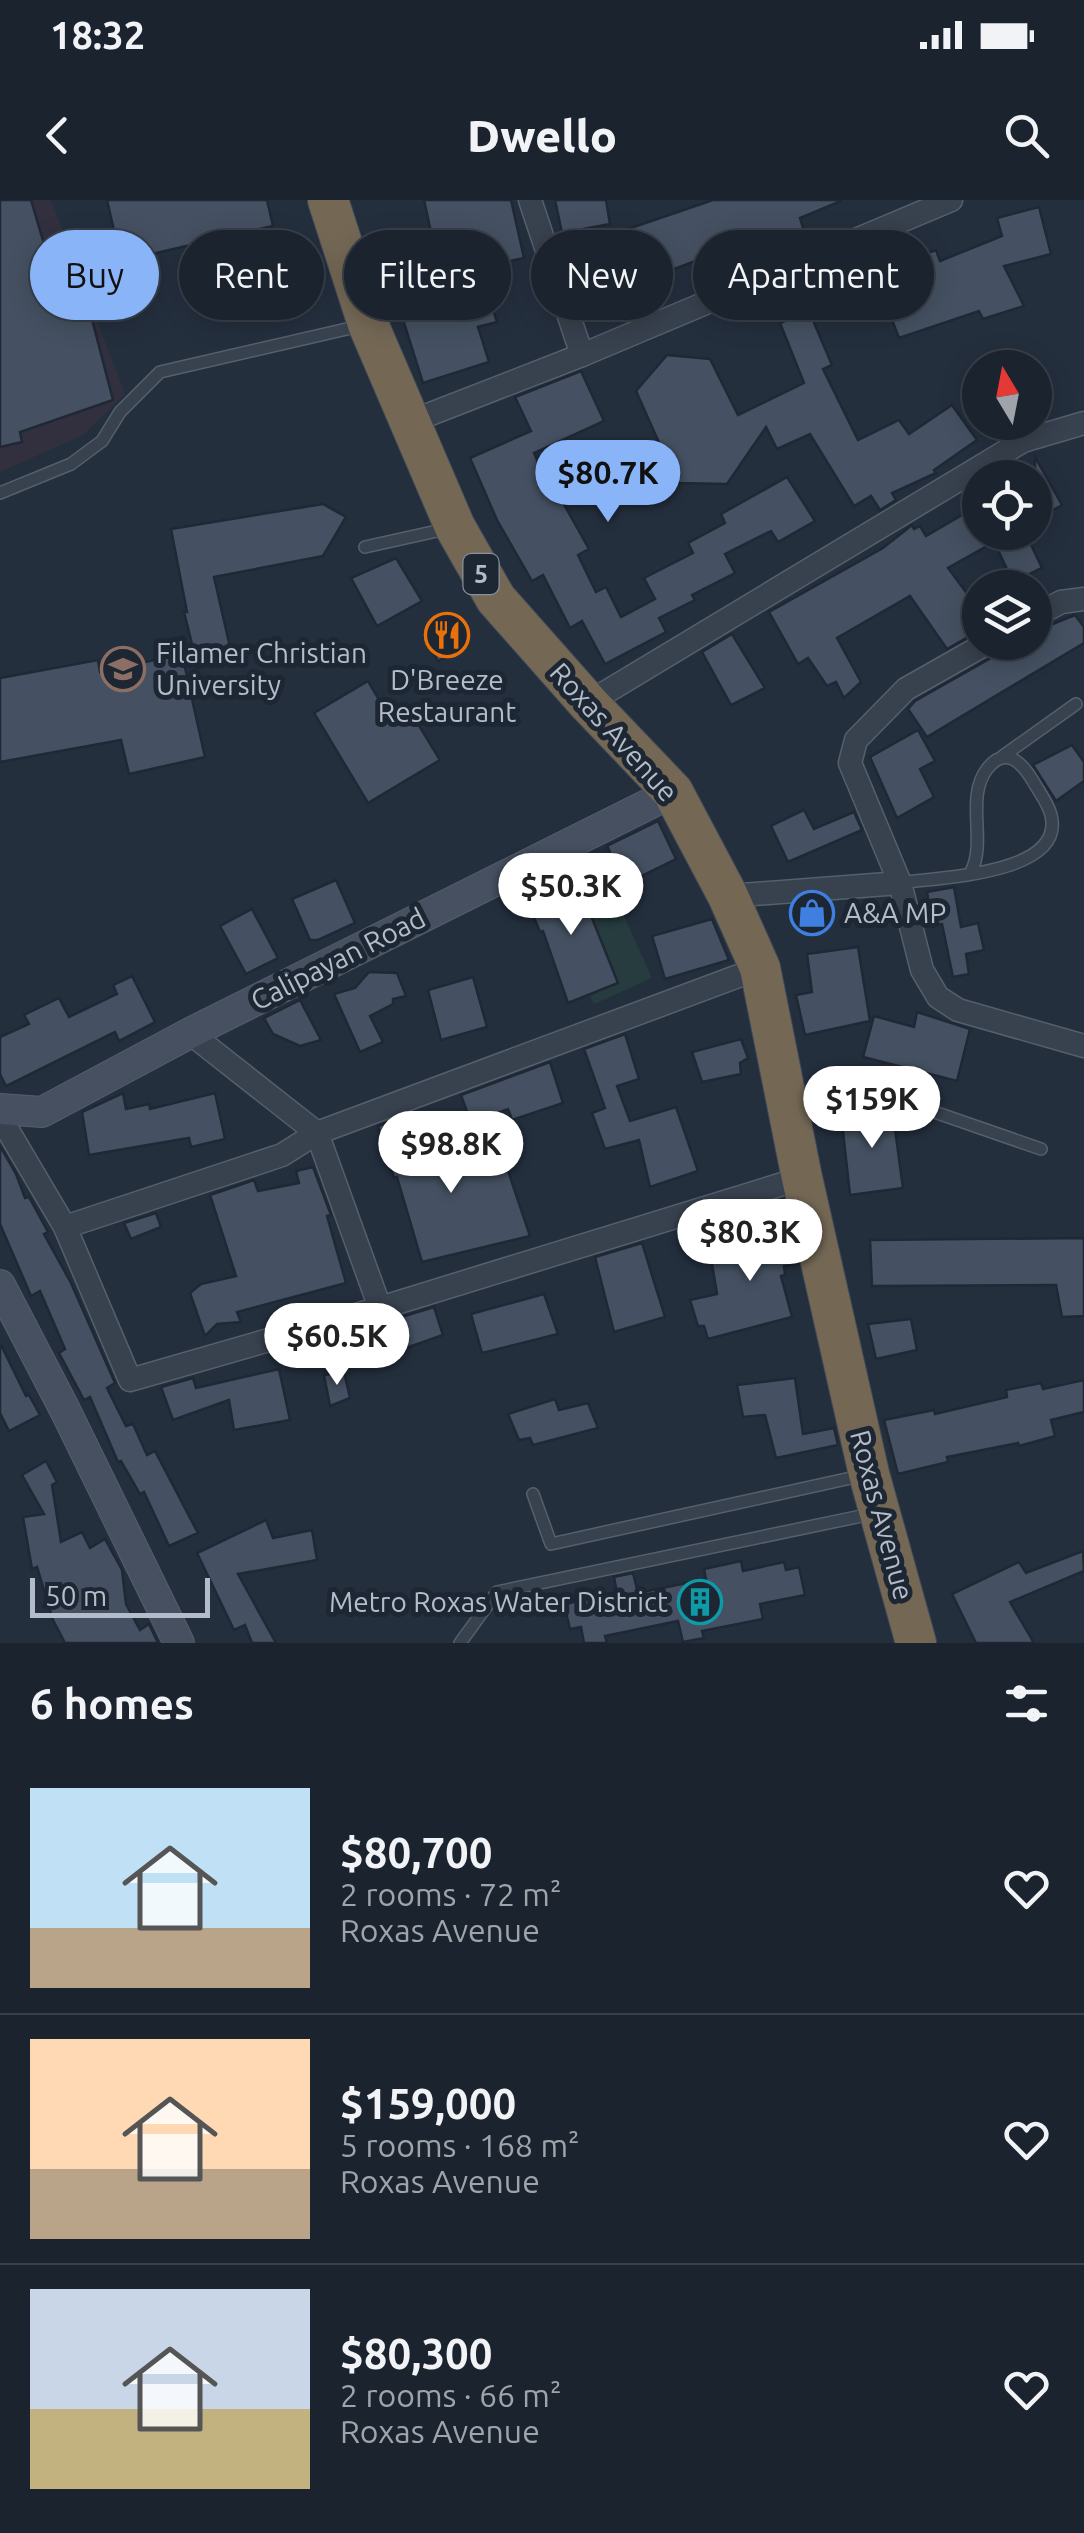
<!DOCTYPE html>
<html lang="en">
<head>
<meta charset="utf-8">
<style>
	:root { --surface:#1b232e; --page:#242b36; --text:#f1f3f6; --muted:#a0a4aa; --line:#39404a; --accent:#8ab4f8 }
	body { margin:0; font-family:Ubuntu,sans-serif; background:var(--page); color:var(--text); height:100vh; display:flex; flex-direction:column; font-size:38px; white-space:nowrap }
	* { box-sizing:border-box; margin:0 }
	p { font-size:32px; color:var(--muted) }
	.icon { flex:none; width:55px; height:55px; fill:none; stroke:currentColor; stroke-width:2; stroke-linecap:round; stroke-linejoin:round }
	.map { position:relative; height:1443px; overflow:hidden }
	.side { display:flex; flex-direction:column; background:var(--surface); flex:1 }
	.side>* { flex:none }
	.guide { position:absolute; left:30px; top:30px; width:1025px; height:90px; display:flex; gap:20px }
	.needle { width:65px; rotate:350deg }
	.tools { position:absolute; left:962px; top:150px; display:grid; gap:20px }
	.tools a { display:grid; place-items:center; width:90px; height:90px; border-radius:50%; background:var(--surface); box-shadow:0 5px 25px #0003,0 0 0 2px var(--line); font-size:50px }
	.scale { position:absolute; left:30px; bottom:25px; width:180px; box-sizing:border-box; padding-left:10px; border:5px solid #b4bcc9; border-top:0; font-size:28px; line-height:35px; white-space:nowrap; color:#b4bcc9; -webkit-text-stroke:8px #1d2633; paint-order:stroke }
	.price { position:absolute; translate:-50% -85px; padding:0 22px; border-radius:35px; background:#fff; color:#222; font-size:32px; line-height:65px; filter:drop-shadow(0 2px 5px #0008) }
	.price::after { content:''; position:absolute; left:50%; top:60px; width:30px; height:22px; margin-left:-15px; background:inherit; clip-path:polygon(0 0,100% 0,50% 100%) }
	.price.active { background:var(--accent); color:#111 }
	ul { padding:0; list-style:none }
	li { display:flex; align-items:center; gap:30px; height:250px; padding:0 30px }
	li+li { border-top:2px solid var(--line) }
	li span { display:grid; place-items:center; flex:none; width:280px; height:200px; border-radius:0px; color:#555 }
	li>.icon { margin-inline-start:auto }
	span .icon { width:120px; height:120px; fill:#fffc; stroke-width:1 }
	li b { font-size:42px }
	h2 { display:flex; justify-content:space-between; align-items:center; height:120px; padding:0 30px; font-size:42px }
	.pill { padding:0 35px; border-radius:45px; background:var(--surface); box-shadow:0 5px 25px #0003,0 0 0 2px var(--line); font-size:35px; line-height:90px }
	.pill.active { background:var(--accent); color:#111 }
	.status { display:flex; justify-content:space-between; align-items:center; height:70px; padding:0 50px; background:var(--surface); direction:ltr }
	.status svg { height:28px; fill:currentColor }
	header { display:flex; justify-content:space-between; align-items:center; height:130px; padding:0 30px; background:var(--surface); font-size:45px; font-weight:800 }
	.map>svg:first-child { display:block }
	.medical { fill:#32303f }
	.green { fill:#263c3f }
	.building { fill:#455162; stroke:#1f2835; stroke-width:2.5 }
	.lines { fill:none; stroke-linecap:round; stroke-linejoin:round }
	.lane-casing { stroke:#565f6c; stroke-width:14 }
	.street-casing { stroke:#565f6c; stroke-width:25 }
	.secondary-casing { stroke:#565f6c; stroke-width:32 }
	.highway-casing { stroke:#434c59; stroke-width:42 }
	.lane { stroke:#38414e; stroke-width:11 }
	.street { stroke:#38414e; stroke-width:22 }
	.secondary { stroke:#465061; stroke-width:30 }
	.highway { stroke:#746855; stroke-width:40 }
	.labels { text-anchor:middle; stroke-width:10; stroke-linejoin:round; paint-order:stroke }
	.shield { fill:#1d2633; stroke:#878f9c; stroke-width:2.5 }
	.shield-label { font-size:25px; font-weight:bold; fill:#b4bcc9 }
	.poi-label { font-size:28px; fill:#b4bcc9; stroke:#1d2633; text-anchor:start }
	.street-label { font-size:28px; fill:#b4bcc9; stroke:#1d2633 }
</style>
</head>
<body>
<div class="status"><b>18:32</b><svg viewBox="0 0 49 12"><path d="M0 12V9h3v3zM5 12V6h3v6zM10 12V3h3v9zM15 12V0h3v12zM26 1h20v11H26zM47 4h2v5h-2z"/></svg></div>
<header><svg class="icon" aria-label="back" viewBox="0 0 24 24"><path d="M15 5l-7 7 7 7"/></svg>Dwello<svg class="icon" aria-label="search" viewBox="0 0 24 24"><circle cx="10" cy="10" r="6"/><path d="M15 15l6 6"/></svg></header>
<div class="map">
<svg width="1084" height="1443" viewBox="0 0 1084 1443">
	<rect width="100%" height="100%" fill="#242f3e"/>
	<polygon class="medical" points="0,0 51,0 125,194 83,235 0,272"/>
	<polygon class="green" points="599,661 652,778 594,804 541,687"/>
	<g class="building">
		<polygon points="0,0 31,0 63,108 88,104 113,200 20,232 22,242 0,247"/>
		<polygon points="107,0 267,0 273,26 121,61"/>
		<polygon points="424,0 511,0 524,58 479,68 497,122 478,127 489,162 423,183 396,97 442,83"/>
		<polygon points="555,0 606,0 610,24 562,33"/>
		<polygon points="713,0 841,0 841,1 800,18 806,37 730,60 727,49 661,74 667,88 648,97 619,32"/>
		<polygon points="1039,7 1051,54 1004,66 1024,106 983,119 979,111 899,138 876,78 905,68 902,62 936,50 940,61 1002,36 997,18"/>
		<polygon points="809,111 832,165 823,169 858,240 899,220 909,234 952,205 977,240 934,270 936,273 892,293 896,300 880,310 871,296 854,306 810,234 777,249 766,227 727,284 677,283 636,191 667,155 710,159 738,215 804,183 780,123"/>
		<polygon points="581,171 604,221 534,253 556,302 561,299 589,349 578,355 596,392 606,387 621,417 655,399 644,378 693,353 688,343 725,323 721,314 787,277 815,321 778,342 771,331 725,354 735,373 692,395 695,400 659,418 666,432 605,464 582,421 570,428 543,375 532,381 497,320 470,258 531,231 515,197"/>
		<polygon points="1035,257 1062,305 1035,320"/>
		<polygon points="323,304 346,317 323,356 214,377 233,460 198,468 184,412 187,412 171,329"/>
		<polygon points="967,312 987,346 948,368 980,411 980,430 947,449 910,396 837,438 861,482 844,498 836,482 827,486 808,458 798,464 769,412 883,348 912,325 914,329 920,326 926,336"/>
		<polygon points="1025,332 1042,368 1013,382 998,350"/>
		<polygon points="396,358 422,401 377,426 351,378"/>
		<polygon points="1075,415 1084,427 1084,443 927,537 908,509 915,501 996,455 1004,442 1035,442 1035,431"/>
		<polygon points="452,422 465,447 438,461 424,436"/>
		<polygon points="732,434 765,488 731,505 702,452"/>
		<polygon points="182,454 205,557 129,574 121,540 0,562 0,478 98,460 100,472"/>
		<polygon points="368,481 391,520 409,509 440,560 368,603 314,513"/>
		<polygon points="918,530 935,561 920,569 934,597 897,618 870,557"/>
		<polygon points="1072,545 1084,562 1084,581 1056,601 1033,565"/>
		<polygon points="804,610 814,629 854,612 862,630 788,662 771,626"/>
		<polygon points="658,621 676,659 625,684 607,646"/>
		<polygon points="574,673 618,783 568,803 543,731 540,732 524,693"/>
		<polygon points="336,680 355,723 318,740 310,740 292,699"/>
		<polygon points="954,687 961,727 978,723 984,750 966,754 969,774 953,777 942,724 933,725 927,692"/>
		<polygon points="252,709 278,758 246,774 220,726"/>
		<polygon points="712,719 729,760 665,779 652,736"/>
		<polygon points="858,747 870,821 805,835 796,795 812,792 807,754"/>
		<polygon points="369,772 397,773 406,796 393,799 393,804 370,816 383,842 360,852 334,794 355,788"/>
		<polygon points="132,776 155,822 119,841 115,832 6,886 0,874 0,837 29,824 24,815 59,798 69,817 117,794 113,785"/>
		<polygon points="473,777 487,827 441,840 428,790"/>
		<polygon points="300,800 321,840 300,846 273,834 264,818"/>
		<polygon points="917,812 970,829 957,881 863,857 874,816 914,827"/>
		<polygon points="625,834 639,879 617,886 630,921 676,907 698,971 650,987 639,940 605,949 592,913 605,908 584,849"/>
		<polygon points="741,839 748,858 740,863 741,874 702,882 692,852"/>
		<polygon points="550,862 563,903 512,920 508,909 471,923 461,895"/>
		<polygon points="123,893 126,909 149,904 150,909 215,893 225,939 191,947 189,938 89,955 82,912"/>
		<polygon points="892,907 903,988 850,995 841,914"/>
		<polygon points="415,912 421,934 429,934 442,976 503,956 530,1036 422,1062 397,977 394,978 378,926"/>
		<polygon points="0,946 16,974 25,998 29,997 48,1032 44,1034 71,1083 115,1183 107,1188 126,1226 133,1224 147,1255 155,1251 198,1333 169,1346 144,1292 140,1294 121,1261 118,1262 90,1197 84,1200 59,1153 65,1149 40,1091 31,1096 0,1024"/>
		<polygon points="313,967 331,1015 327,1016 346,1083 237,1112 241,1122 217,1124 205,1136 190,1093 201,1084 236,1076 210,995 254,980 258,991 299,983 296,971"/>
		<polygon points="783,1000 797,1064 784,1066 785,1075 781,1076 792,1117 708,1139 704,1126 698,1126 690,1100 717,1094 711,1058 773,1047 766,1005"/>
		<polygon points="156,1013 161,1027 131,1039 124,1023"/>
		<polygon points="1084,1038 1084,1116 1062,1117 1056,1085 872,1086 870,1040"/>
		<polygon points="642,1043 665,1117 614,1132 595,1057"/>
		<polygon points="544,1094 558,1134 482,1153 471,1114"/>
		<polygon points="434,1107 443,1135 395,1152 385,1122"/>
		<polygon points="911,1119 917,1150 876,1159 868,1124"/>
		<polygon points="0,1143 26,1196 29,1195 40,1215 9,1231 0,1213"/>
		<polygon points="279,1169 290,1220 234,1230 229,1200 173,1220 161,1187 193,1178 196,1188"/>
		<polygon points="344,1172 350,1198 330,1206 324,1175"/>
		<polygon points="795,1178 803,1234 834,1228 838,1245 776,1258 765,1215 743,1217 737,1185"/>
		<polygon points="1084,1180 1084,1212 1051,1220 1055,1236 1019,1246 1018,1243 947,1257 948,1262 898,1274 884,1220 934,1210 935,1214 1007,1197 1006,1190 1041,1183 1043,1189"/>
		<polygon points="555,1199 559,1210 588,1203 598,1228 533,1245 530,1238 519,1240 508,1214"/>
		<polygon points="46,1261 57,1282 52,1285 61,1342 82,1332 90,1348 105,1339 122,1370 126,1404 140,1430 149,1424 158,1443 65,1443 53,1420 37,1367 32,1369 23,1317 44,1314 22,1275"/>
		<polygon points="266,1320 273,1338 312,1330 317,1360 238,1374 276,1443 252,1443 245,1425 234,1430 197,1353"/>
		<polygon points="1083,1351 1084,1371 1010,1402 1034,1443 976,1443 952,1394 1019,1362 1026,1373"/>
		<polygon points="741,1361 743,1371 784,1362 786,1370 799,1367 805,1395 760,1404 763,1419 702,1431 704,1438 683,1442 678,1421 605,1436 607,1443 584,1443 581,1427 570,1429 564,1404 617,1393 614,1377 633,1373 638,1393 706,1379 704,1369"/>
	</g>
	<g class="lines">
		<defs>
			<g id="lane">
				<polyline points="0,293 71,264 102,241 120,212 160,172 364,125"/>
				<polyline points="365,347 446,329"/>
				<polyline points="1003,556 1076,504"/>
				<path d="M900 683C938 677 1066 675 1051 615 1048 603 1039 592 1033 581 1021 561 1005 546 987 569 965 598 987 641 971 672"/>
				<polyline points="795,896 888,896 1041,949"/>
				<polyline points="533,1294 551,1344 860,1276"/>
				<polyline points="460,1443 497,1392 871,1314"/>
			</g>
			<g id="street">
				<polyline points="530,0 582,155"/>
				<polyline points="410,222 582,155 951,0"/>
				<polyline points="1035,416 1061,402 1084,399"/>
				<polyline points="989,442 906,489 856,540 850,563 900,683 922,770 938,797 958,810 1084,846"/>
				<polyline points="588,503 1023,241 1084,223"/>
				<polyline points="728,696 900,683"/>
				<polyline points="190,833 317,933 380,1108"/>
				<polyline points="0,917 65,1027 130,1180 380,1108 802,978"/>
				<polyline points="65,1027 282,955 317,933 760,768"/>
			</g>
			<g id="secondary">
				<polyline points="0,909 42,912 190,833 673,592"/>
				<polyline points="0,1085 65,1210 179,1443"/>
			</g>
			<polyline id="highway" points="328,0 368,124 455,327 496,399 588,503 673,592 728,696 760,768 802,978 869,1274 916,1443"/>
		</defs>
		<use href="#lane" class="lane-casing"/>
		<use href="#street" class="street-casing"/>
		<use href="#secondary" class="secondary-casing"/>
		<use href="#highway" class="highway-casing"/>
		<use href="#lane" class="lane"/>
		<use href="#street" class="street"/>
		<use href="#secondary" class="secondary"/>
		<use href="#highway" class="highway"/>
	</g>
	<defs>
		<symbol id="restaurant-ring" viewBox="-11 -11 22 22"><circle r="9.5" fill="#1d2633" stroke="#e8710a" stroke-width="1.5"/><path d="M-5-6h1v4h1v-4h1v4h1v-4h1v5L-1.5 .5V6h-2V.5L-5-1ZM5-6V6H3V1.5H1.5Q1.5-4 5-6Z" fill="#e8710a"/></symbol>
		<symbol id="university-ring" viewBox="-11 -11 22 22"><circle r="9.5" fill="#1d2633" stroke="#8d6e63" stroke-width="1.5"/><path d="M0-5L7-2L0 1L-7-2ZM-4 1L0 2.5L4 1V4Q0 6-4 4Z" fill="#8d6e63"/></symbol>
		<symbol id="shop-ring" viewBox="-11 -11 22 22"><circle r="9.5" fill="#1d2633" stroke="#3f7fe0" stroke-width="1.5"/><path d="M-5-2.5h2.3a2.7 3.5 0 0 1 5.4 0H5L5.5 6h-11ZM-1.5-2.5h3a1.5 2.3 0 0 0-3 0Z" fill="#3f7fe0"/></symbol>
		<symbol id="building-ring" viewBox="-11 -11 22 22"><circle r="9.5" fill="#1d2633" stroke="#0f9aa8" stroke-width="1.5"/><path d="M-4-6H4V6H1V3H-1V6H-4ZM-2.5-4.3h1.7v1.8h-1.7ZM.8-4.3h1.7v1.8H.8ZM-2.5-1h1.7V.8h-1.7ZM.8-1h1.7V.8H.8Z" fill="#0f9aa8"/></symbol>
	</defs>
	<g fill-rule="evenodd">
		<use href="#restaurant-ring" x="422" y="410" width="50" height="50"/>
		<use href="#university-ring" x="98" y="444" width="50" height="50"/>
		<use href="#shop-ring" x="787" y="688" width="50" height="50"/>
		<use href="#building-ring" x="675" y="1377" width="50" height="50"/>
	</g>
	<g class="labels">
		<rect class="shield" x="463.5" y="354" width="35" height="40" rx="8"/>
		<g class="shield-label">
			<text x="481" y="383">5</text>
		</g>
		<g class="poi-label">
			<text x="156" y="463">Filamer Christian<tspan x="156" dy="32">University</tspan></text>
			<text x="447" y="490" text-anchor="middle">D'Breeze<tspan x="447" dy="32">Restaurant</tspan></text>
			<text x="844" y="723">A&amp;A MP</text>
			<text x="668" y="1412" text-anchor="end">Metro Roxas Water District</text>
		</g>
		<g class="street-label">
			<text transform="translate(614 532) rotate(48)" y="10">Roxas Avenue</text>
			<text transform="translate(338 759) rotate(-27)" y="10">Calipayan Road</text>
			<text transform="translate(882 1315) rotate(75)" y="10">Roxas Avenue</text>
		</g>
	</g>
</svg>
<div class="tools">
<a><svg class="needle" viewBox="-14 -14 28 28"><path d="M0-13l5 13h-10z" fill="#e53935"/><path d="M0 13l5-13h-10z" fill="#a0a4aa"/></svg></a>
<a><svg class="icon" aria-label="locate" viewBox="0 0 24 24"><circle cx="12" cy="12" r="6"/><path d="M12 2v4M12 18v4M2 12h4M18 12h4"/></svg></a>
<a><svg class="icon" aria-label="layers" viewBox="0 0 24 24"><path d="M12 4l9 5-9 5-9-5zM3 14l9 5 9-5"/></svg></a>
</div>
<div class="scale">50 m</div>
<b class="price active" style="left:608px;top:325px">$80.7K</b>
<b class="price" style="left:571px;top:738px">$50.3K</b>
<b class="price" style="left:872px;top:951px">$159K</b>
<b class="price" style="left:451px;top:996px">$98.8K</b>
<b class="price" style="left:750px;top:1084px">$80.3K</b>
<b class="price" style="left:337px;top:1188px">$60.5K</b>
<div class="guide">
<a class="pill active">Buy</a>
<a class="pill">Rent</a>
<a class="pill">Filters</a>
<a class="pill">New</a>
<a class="pill">Apartment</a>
</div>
</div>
<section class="side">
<h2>6 homes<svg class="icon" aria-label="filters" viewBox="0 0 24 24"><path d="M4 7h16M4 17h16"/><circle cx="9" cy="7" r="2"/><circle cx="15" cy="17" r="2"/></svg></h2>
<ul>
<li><span style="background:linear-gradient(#bfe0f5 70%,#b9a48a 0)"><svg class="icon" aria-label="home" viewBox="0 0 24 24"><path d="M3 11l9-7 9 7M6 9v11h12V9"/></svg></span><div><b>$80,700</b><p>2 rooms · 72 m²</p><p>Roxas Avenue</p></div><svg class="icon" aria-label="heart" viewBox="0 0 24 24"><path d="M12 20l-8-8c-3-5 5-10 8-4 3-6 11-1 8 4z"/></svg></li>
<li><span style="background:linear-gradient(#ffd9b3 65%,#b9a48a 0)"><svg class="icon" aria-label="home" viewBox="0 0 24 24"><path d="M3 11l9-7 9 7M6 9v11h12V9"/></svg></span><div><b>$159,000</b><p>5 rooms · 168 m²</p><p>Roxas Avenue</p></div><svg class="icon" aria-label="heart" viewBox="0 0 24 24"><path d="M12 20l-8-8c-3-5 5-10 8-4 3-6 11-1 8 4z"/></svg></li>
<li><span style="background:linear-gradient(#c9d6e8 60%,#c2b280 0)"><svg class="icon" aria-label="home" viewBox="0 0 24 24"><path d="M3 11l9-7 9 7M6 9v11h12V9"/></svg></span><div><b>$80,300</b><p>2 rooms · 66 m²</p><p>Roxas Avenue</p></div><svg class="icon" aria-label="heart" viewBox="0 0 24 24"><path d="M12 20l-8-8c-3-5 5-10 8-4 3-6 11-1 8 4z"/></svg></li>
</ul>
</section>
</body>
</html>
